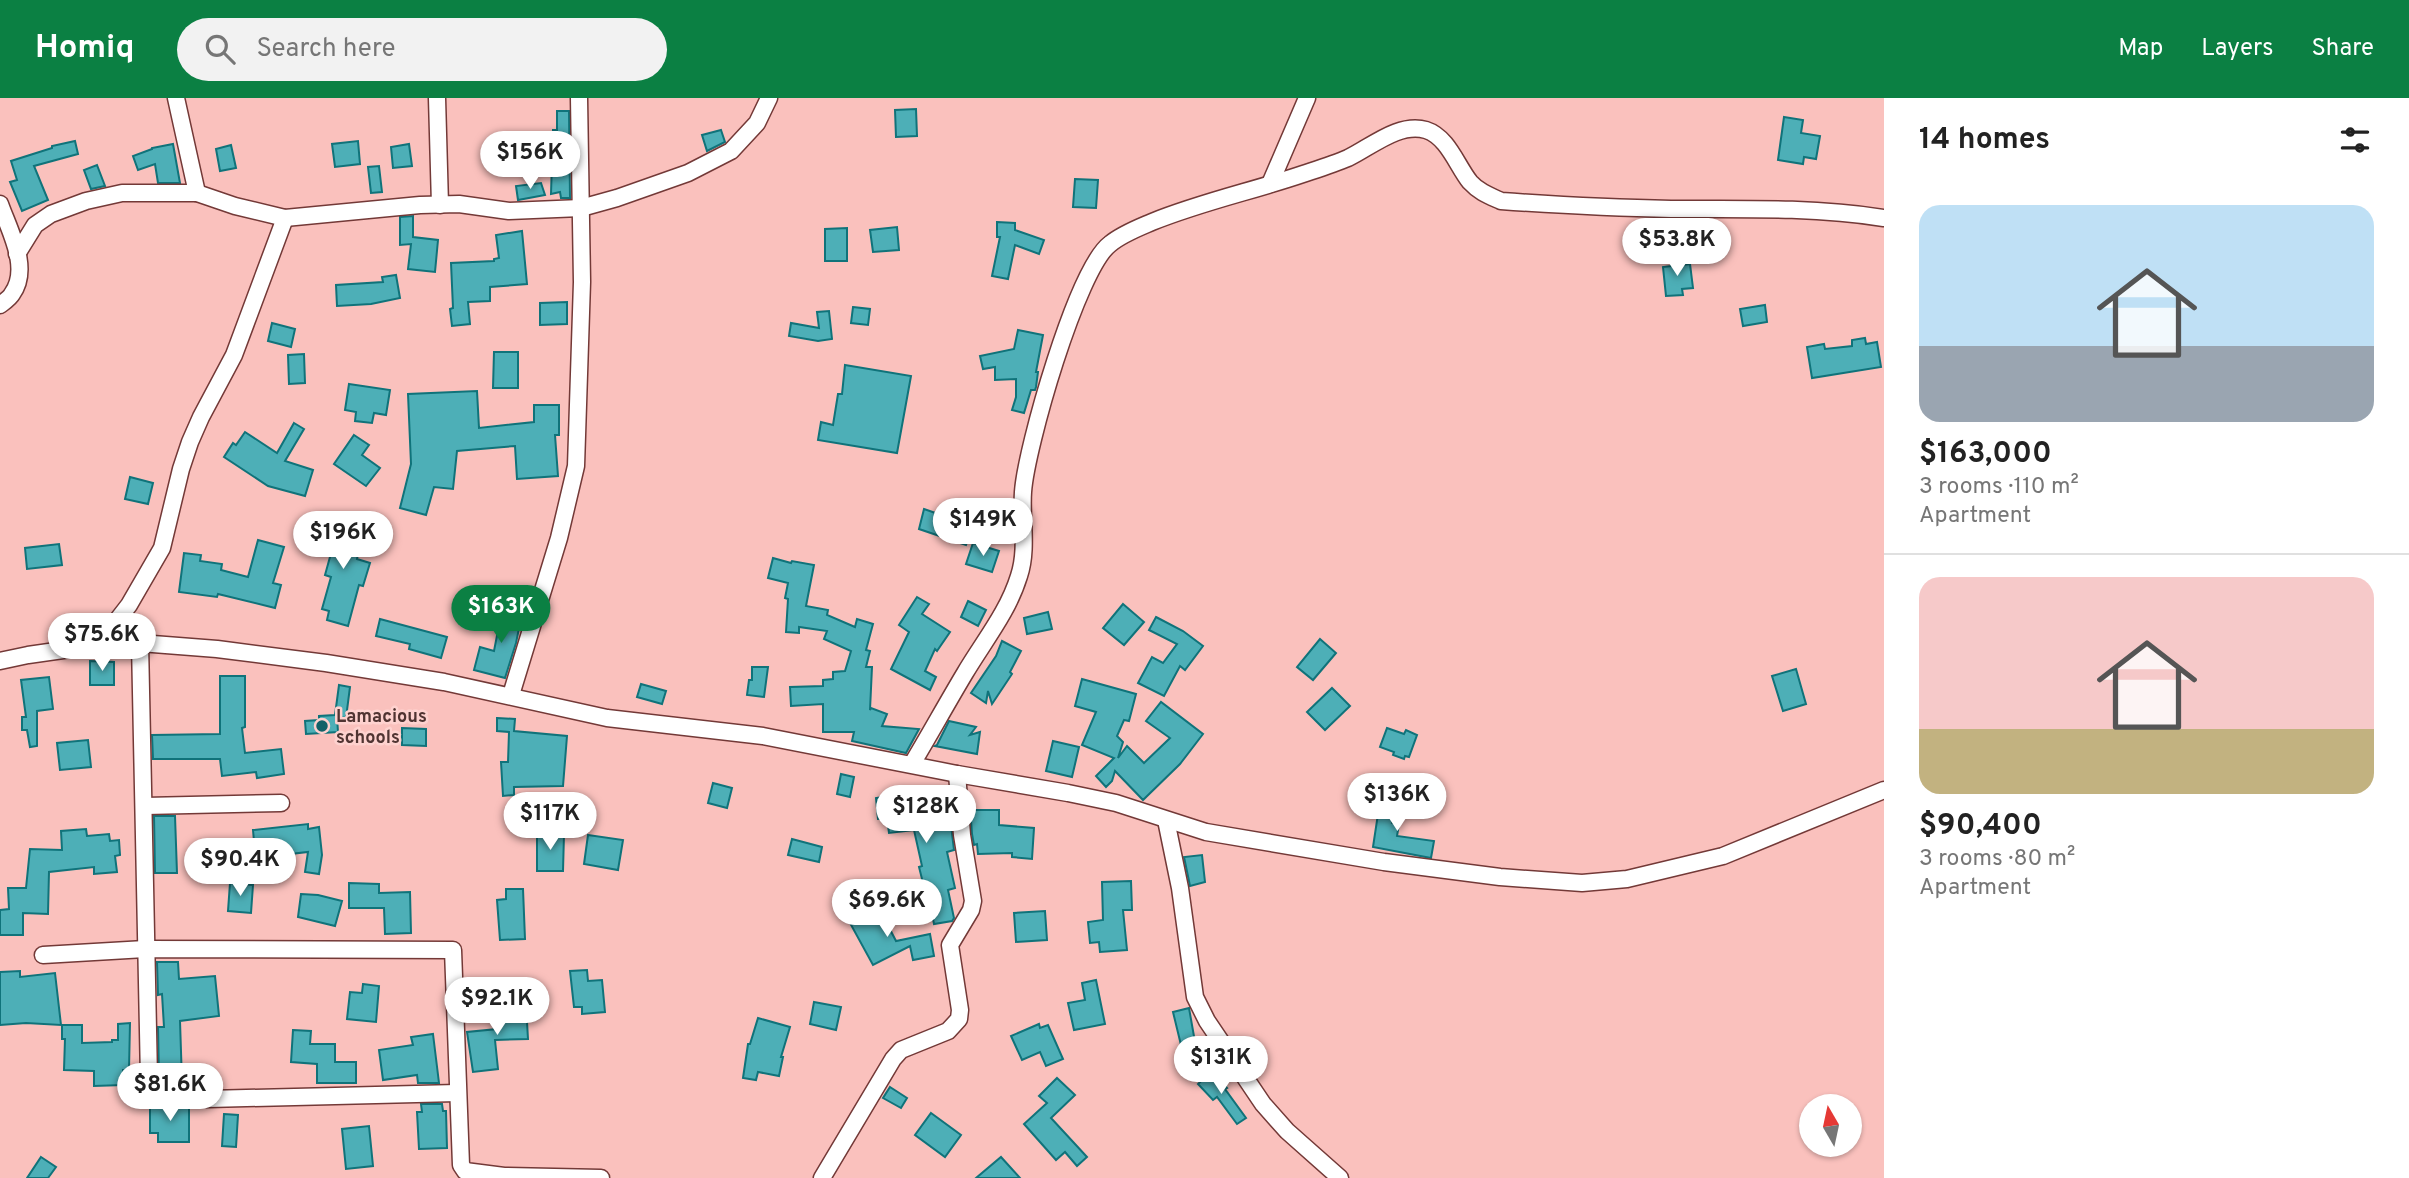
<!DOCTYPE html>
<html lang="en">
<head>
<meta charset="utf-8">
<style>
	:root { --surface:#fff; --page:#f2f2f2; --text:#222; --muted:#767676; --line:#e0e0e0; --accent:#0b8043 }
	body { margin:0; font-family:Overpass,sans-serif; background:var(--page); color:var(--text); height:100vh; display:flex; flex-direction:column; font-size:26px; white-space:nowrap }
	* { box-sizing:border-box; margin:0 }
	p { font-size:23px; color:var(--muted) }
	.icon { flex:none; width:38px; height:38px; fill:none; stroke:currentColor; stroke-width:2; stroke-linecap:round; stroke-linejoin:round }
	.map { position:relative; flex:1; overflow:hidden }
	.drawer { display:flex; flex-direction:column; background:var(--surface); width:525px }
	.drawer>* { flex:none }
	.needle { width:46px; rotate:351deg }
	.tools { position:absolute; left:1799px; top:996px; display:grid; gap:14px }
	.tools a { display:grid; place-items:center; width:63px; height:63px; border-radius:50%; background:var(--surface); box-shadow:0 2px 5px #0004; font-size:35px }
	.price { position:absolute; translate:-50% -60px; padding:0 16px; border-radius:24px; background:#fff; color:#222; font-size:23px; line-height:46px; filter:drop-shadow(0 2px 4px #0008) }
	.price::after { content:''; position:absolute; left:50%; top:42px; width:21px; height:16px; margin-left:-10px; background:inherit; clip-path:polygon(0 0,100% 0,50% 100%) }
	.price.selected { background:var(--accent); color:#fff }
	ul { padding:0; list-style:none }
	li { display:grid; align-content:center; gap:14px; height:371px; padding:0 35px }
	li+li { border-top:2px solid var(--line) }
	li span { display:grid; place-items:center; height:217px; border-radius:21px; color:#555 }
	li>.icon { margin-inline-start:auto }
	span .icon { width:126px; height:126px; fill:#fffc; stroke-width:1 }
	li b { font-size:30px }
	h2 { display:flex; justify-content:space-between; align-items:center; height:84px; padding:0 35px; font-size:30px }
	header { display:flex; align-items:center; gap:42px; box-sizing:border-box; height:98px; padding:0 35px; background:var(--accent); color:#fff }
	header strong { font-size:33px }
	nav { display:flex; gap:38px; margin-inline-start:auto; font-size:24px }
	.search { width:490px; height:63px; background:var(--page); display:flex; align-items:center; gap:18px; box-sizing:border-box; padding:0 24px; border-radius:38px; color:var(--muted); font-size:26px }
	main { display:flex; flex:1; min-height:0 }
	.map>svg:first-child { display:block }
	.building { fill:#4dafb7; stroke:#10737a; stroke-width:2 }
	.lines { fill:none; stroke-linecap:round; stroke-linejoin:round }
	.minor-casing { stroke:#733937; stroke-width:19 }
	.minor { stroke:#fff; stroke-width:16 }
	.poi-dot { fill:#136268; stroke:#fed2cf; stroke-width:2.5 }
	.labels { text-anchor:middle; stroke-width:5; stroke-linejoin:round; paint-order:stroke }
	.poi-label { font-size:18px; font-weight:bold; fill:#503432; stroke:#fed2cf; text-anchor:start }
</style>
</head>
<body>
<header>
<strong>Homiq</strong>
<div class="search"><svg class="icon" aria-label="search" viewBox="0 0 24 24"><circle cx="10" cy="10" r="6"/><path d="M15 15l6 6"/></svg>Search here</div>
<nav><a>Map</a><a>Layers</a><a>Share</a></nav>
</header>
<main>
<div class="map">
<svg width="1884" height="1080" viewBox="0 0 1884 1080">
	<rect width="100%" height="100%" fill="#fac1bd"/>
	<g class="building">
		<polygon points="916,11 917,38 896,39 895,12"/>
		<polygon points="557,13 569,13 570,100 561,100 560,94 551,96 553,32 557,32"/>
		<polygon points="1784,19 1803,22 1801,35 1820,38 1816,61 1804,59 1803,66 1778,62"/>
		<polygon points="721,32 725,44 707,53 702,37"/>
		<polygon points="75,43 78,56 34,68 48,102 22,113 10,84 17,82 11,63 52,50 52,48"/>
		<polygon points="358,43 360,66 335,69 332,46"/>
		<polygon points="173,46 180,85 158,85 155,66 138,72 133,58 152,51 152,50"/>
		<polygon points="409,46 412,68 393,70 391,49"/>
		<polygon points="231,47 236,70 220,73 216,51"/>
		<polygon points="97,67 105,88 91,91 84,72"/>
		<polygon points="379,68 382,94 371,95 368,69"/>
		<polygon points="1075,81 1098,82 1096,110 1073,109"/>
		<polygon points="541,85 545,97 518,102 516,88"/>
		<polygon points="413,118 413,139 438,142 435,174 408,171 411,146 400,147 400,119"/>
		<polygon points="997,124 1015,125 1015,132 1044,142 1039,156 1015,147 1008,181 992,178 1000,139 997,139"/>
		<polygon points="897,129 899,152 873,154 870,132"/>
		<polygon points="847,130 847,163 825,163 825,131"/>
		<polygon points="522,133 527,186 490,189 490,203 468,204 470,226 452,228 450,211 453,210 451,165 494,163 494,161 499,160 496,137"/>
		<polygon points="1682,162 1683,167 1690,166 1693,190 1682,191 1683,197 1666,198 1663,169 1671,168 1671,163"/>
		<polygon points="396,177 400,200 371,206 337,208 336,187 383,184 382,179"/>
		<polygon points="567,204 567,226 540,227 540,205"/>
		<polygon points="1765,207 1767,224 1743,228 1740,211"/>
		<polygon points="853,209 870,211 868,227 851,225"/>
		<polygon points="829,213 832,241 818,243 789,238 791,225 819,230 817,214"/>
		<polygon points="272,225 295,231 291,249 268,243"/>
		<polygon points="1018,232 1043,237 1036,274 1038,274 1036,289 1035,292 1031,292 1024,315 1012,312 1016,299 1016,281 995,282 995,269 983,271 980,258 1014,251"/>
		<polygon points="1865,240 1866,246 1877,244 1881,269 1812,280 1807,249 1824,246 1825,251 1852,248 1852,242"/>
		<polygon points="494,254 518,254 518,290 493,290"/>
		<polygon points="304,256 305,285 289,286 288,257"/>
		<polygon points="845,267 911,278 897,355 818,342 821,324 833,327 838,296 842,296"/>
		<polygon points="349,286 390,292 386,317 374,315 372,325 355,323 356,314 345,312"/>
		<polygon points="477,293 479,330 534,324 534,307 559,307 559,337 555,337 558,378 517,381 515,348 457,353 453,391 434,389 426,417 400,410 411,366 408,296"/>
		<polygon points="294,325 304,331 285,363 313,372 305,398 268,388 224,359 233,345 236,347 245,334 277,355"/>
		<polygon points="354,337 369,347 362,357 380,370 366,388 334,366"/>
		<polygon points="130,379 153,385 148,406 125,401"/>
		<polygon points="924,411 973,428 966,447 919,431"/>
		<polygon points="326,424 364,431 357,461 370,465 363,488 359,487 348,528 327,522 329,513 322,511 331,479 325,477 333,448 322,446"/>
		<polygon points="258,442 284,449 273,485 281,487 275,510 218,496 217,499 179,494 184,455 201,457 200,463 222,466 221,472 248,479"/>
		<polygon points="973,445 999,453 992,474 966,466"/>
		<polygon points="59,446 62,467 27,471 25,450"/>
		<polygon points="773,460 791,465 792,463 814,467 806,508 828,512 827,517 855,529 857,521 873,526 866,552 870,553 866,569 872,569 870,612 871,610 887,616 882,628 919,631 906,655 852,643 854,634 823,634 823,606 791,608 790,589 823,588 823,582 833,581 833,574 845,573 851,553 824,541 827,533 799,529 799,535 786,534 788,501 785,500 788,485 768,480"/>
		<polygon points="917,499 929,506 922,516 950,534 937,553 935,551 925,573 936,579 930,592 891,571 909,534 899,527"/>
		<polygon points="968,503 986,512 978,528 961,519"/>
		<polygon points="1123,506 1144,524 1124,547 1103,530"/>
		<polygon points="503,507 523,511 516,545 505,580 474,572 480,549 494,553"/>
		<polygon points="1048,514 1052,531 1027,536 1024,520"/>
		<polygon points="1156,519 1183,533 1203,548 1185,572 1180,568 1164,598 1138,585 1152,559 1163,565 1177,546 1149,532"/>
		<polygon points="380,521 447,539 441,560 409,551 410,546 376,538"/>
		<polygon points="1320,541 1336,555 1313,582 1297,569"/>
		<polygon points="1002,543 1021,553 1010,574 1012,576 992,606 988,593 986,605 971,595 996,558"/>
		<polygon points="90,563 114,564 114,587 90,587"/>
		<polygon points="752,569 768,569 764,599 747,597 749,582 752,582"/>
		<polygon points="1796,571 1806,606 1783,613 1772,578"/>
		<polygon points="220,578 245,578 245,629 242,630 245,655 281,651 284,676 257,680 256,674 222,678 220,661 153,661 152,637 220,636"/>
		<polygon points="49,579 53,611 37,613 37,648 30,649 27,632 22,632 22,619 26,619 21,582"/>
		<polygon points="1082,581 1136,596 1129,623 1124,622 1117,638 1123,644 1118,660 1127,648 1144,665 1170,640 1146,623 1161,604 1203,636 1180,666 1143,702 1115,673 1112,683 1106,689 1096,678 1114,660 1082,647 1096,614 1075,608"/>
		<polygon points="641,586 666,593 662,606 637,599"/>
		<polygon points="339,587 350,589 346,620 337,619 338,634 306,636 305,623 319,622 319,618 335,617"/>
		<polygon points="1332,590 1350,608 1325,632 1307,614"/>
		<polygon points="497,620 515,621 514,633 567,638 563,688 514,689 514,697 503,698 501,664 508,664 509,634 497,633"/>
		<polygon points="949,623 976,629 970,637 980,634 977,656 935,648 937,647"/>
		<polygon points="402,630 426,631 426,648 402,647"/>
		<polygon points="1387,630 1404,636 1406,632 1417,637 1409,659 1405,658 1404,661 1393,657 1394,654 1380,649"/>
		<polygon points="88,642 91,669 60,672 57,645"/>
		<polygon points="1053,643 1079,649 1072,679 1046,673"/>
		<polygon points="841,676 854,679 850,699 837,696"/>
		<polygon points="713,685 732,690 727,710 708,705"/>
		<polygon points="902,696 903,700 910,699 936,702 938,712 946,710 949,711 954,752 947,754 955,790 948,792 954,820 952,823 934,826 928,796 926,797 919,769 922,768 914,732 889,735 887,720 878,721 876,700"/>
		<polygon points="1381,696 1396,698 1392,725 1399,726 1397,738 1434,743 1431,760 1373,749"/>
		<polygon points="970,709 975,709 975,712 999,712 999,727 1034,730 1032,761 1012,759 1012,755 978,756 977,746 974,747 972,736"/>
		<polygon points="154,718 175,718 177,775 155,775"/>
		<polygon points="308,726 308,731 319,729 322,757 319,776 305,774 308,754 282,757 284,779 266,780 263,755 255,755 253,732"/>
		<polygon points="86,731 87,738 109,736 110,743 119,742 120,757 115,758 117,774 94,776 94,769 49,774 48,816 23,815 23,837 0,837 0,812 9,811 8,790 26,790 30,751 62,752 61,733"/>
		<polygon points="537,736 564,736 563,773 537,773"/>
		<polygon points="588,737 623,742 618,772 584,766"/>
		<polygon points="792,741 822,749 819,764 788,757"/>
		<polygon points="1202,757 1205,784 1190,788 1184,759"/>
		<polygon points="1131,783 1132,812 1123,812 1127,852 1100,854 1099,844 1090,845 1088,824 1103,822 1102,784"/>
		<polygon points="230,785 253,787 251,815 228,813"/>
		<polygon points="349,785 379,786 379,795 410,794 411,835 385,836 384,810 349,810"/>
		<polygon points="506,791 523,791 525,841 500,842 497,802 506,801"/>
		<polygon points="301,796 318,797 342,803 335,828 298,819"/>
		<polygon points="879,810 896,843 930,836 934,858 913,862 910,848 873,867 850,825"/>
		<polygon points="1045,813 1047,842 1016,844 1014,815"/>
		<polygon points="157,864 178,864 179,881 215,878 219,918 180,923 182,984 169,985 161,982 159,979 158,929 164,929 162,896 158,897"/>
		<polygon points="587,872 588,883 602,882 605,914 582,916 582,909 574,909 570,873"/>
		<polygon points="20,873 20,879 55,875 61,927 26,925 0,927 0,874"/>
		<polygon points="1096,882 1105,926 1074,932 1068,905 1085,902 1082,885"/>
		<polygon points="363,886 379,888 376,924 347,921 350,894 362,895"/>
		<polygon points="814,904 841,909 836,932 810,926"/>
		<polygon points="526,907 528,941 495,942 498,971 473,974 467,934 497,931 496,908"/>
		<polygon points="1189,910 1195,944 1181,947 1173,914"/>
		<polygon points="758,920 790,929 781,959 783,959 779,978 758,974 756,982 743,980 748,946 750,946"/>
		<polygon points="130,925 129,972 123,972 123,987 94,988 94,973 64,972 65,941 62,941 62,927 82,927 82,945 112,944 112,942 118,942 118,926"/>
		<polygon points="1039,926 1040,930 1048,927 1063,961 1046,968 1040,954 1022,962 1011,938"/>
		<polygon points="293,932 311,933 310,946 335,946 335,964 356,964 356,985 317,985 317,966 291,964"/>
		<polygon points="433,936 439,985 418,985 417,977 383,982 379,952 413,947 411,939"/>
		<polygon points="1212,973 1227,990 1225,991 1246,1020 1237,1026 1217,999 1213,1002 1198,986"/>
		<polygon points="1057,980 1075,997 1051,1020 1087,1059 1077,1068 1065,1054 1056,1062 1024,1026 1047,1005 1039,998"/>
		<polygon points="890,989 907,1000 901,1010 883,1000"/>
		<polygon points="421,1006 442,1006 443,1013 446,1013 447,1050 419,1051 417,1014 422,1014"/>
		<polygon points="150,1007 189,1009 189,1044 158,1044 158,1035 150,1035"/>
		<polygon points="931,1015 961,1037 945,1059 915,1037"/>
		<polygon points="224,1016 238,1017 236,1049 222,1048"/>
		<polygon points="369,1028 373,1068 346,1071 342,1031"/>
		<polygon points="41,1059 56,1069 48,1080 27,1080"/>
		<polygon points="1001,1059 1020,1080 976,1080"/>
	</g>
	<g class="lines">
		<defs>
			<g id="minor">
				<polyline points="176,0 197,95"/>
				<polyline points="437,0 440,107"/>
				<polyline points="1270,86 1307,0"/>
				<path d="M0 106C9 132 31 170 12 196 10 200 4 204 0 207"/>
				<polyline points="17,156 35,127 51,116 86,103 122,95 197,95 235,108 285,120 420,107 459,106 509,113 581,110 617,100 688,75 731,53 757,25 769,0"/>
				<polyline points="140,545 149,981 153,991 169,996 208,1001 457,995"/>
				<polyline points="98,547 129,507 162,450 181,371 190,344 201,319 234,257 285,120"/>
				<polyline points="0,563 28,557 98,547 140,545 217,551 326,565 444,584 607,620 763,638 957,676 1068,695 1116,705 1206,734 1384,764 1500,779 1582,785 1627,781 1723,758 1884,692"/>
				<polyline points="511,597 559,440 576,368 582,184 579,0"/>
				<path d="M912 666C930 636 947 605 965 575 984 543 1008 514 1019 478 1028 451 1021 421 1023 394 1026 350 1077 171 1110 146 1122 136 1138 130 1152 124 1201 104 1253 93 1303 76 1318 71 1334 66 1348 60 1371 49 1399 24 1426 32 1448 39 1457 68 1470 84 1479 94 1490 98 1501 103 1558 107 1615 110 1671 111 1742 111 1814 109 1884 120"/>
				<polyline points="145,708 281,705"/>
				<polyline points="1166,722 1180,790 1195,899 1207,923 1263,1006 1287,1033 1340,1080"/>
				<polyline points="43,857 145,851 453,852 461,1067 465,1073 504,1078 601,1080"/>
				<polyline points="822,1080 893,961 901,952 948,933 959,921 960,912 950,847 971,812 973,803 962,737 957,676"/>
			</g>
		</defs>
		<use href="#minor" class="minor-casing"/>
		<use href="#minor" class="minor"/>
	</g>
	<circle class="poi-dot" cx="322" cy="628" r="7"/>
	<g class="labels">
		<g class="poi-label">
			<text x="336" y="624">Lamacious<tspan x="336" dy="21">schools</tspan></text>
		</g>
	</g>
</svg>
<div class="tools">
<a><svg class="needle" viewBox="-14 -14 28 28"><path d="M0-13l5 13h-10z" fill="#e53935"/><path d="M0 13l5-13h-10z" fill="#767676"/></svg></a>
</div>
<b class="price" style="left:530px;top:93px">$156K</b>
<b class="price" style="left:1677px;top:180px">$53.8K</b>
<b class="price" style="left:983px;top:460px">$149K</b>
<b class="price" style="left:343px;top:473px">$196K</b>
<b class="price selected" style="left:501px;top:547px">$163K</b>
<b class="price" style="left:102px;top:575px">$75.6K</b>
<b class="price" style="left:1397px;top:735px">$136K</b>
<b class="price" style="left:926px;top:747px">$128K</b>
<b class="price" style="left:550px;top:754px">$117K</b>
<b class="price" style="left:240px;top:800px">$90.4K</b>
<b class="price" style="left:887px;top:841px">$69.6K</b>
<b class="price" style="left:497px;top:939px">$92.1K</b>
<b class="price" style="left:1221px;top:998px">$131K</b>
<b class="price" style="left:170px;top:1025px">$81.6K</b>
</div>
<section class="drawer">
<h2>14 homes<svg class="icon" aria-label="filters" viewBox="0 0 24 24"><path d="M4 7h16M4 17h16"/><circle cx="9" cy="7" r="2"/><circle cx="15" cy="17" r="2"/></svg></h2>
<ul>
<li><span style="background:linear-gradient(#bfe0f5 65%,#9aa5b1 0)"><svg class="icon" aria-label="home" viewBox="0 0 24 24"><path d="M3 11l9-7 9 7M6 9v11h12V9"/></svg></span><div><b>$163,000</b><p>3 rooms · 110 m²</p><p>Apartment</p></div></li>
<li><span style="background:linear-gradient(#f6c9c9 70%,#c2b280 0)"><svg class="icon" aria-label="home" viewBox="0 0 24 24"><path d="M3 11l9-7 9 7M6 9v11h12V9"/></svg></span><div><b>$90,400</b><p>3 rooms · 80 m²</p><p>Apartment</p></div></li>
</ul>
</section>
</main>
</body>
</html>
